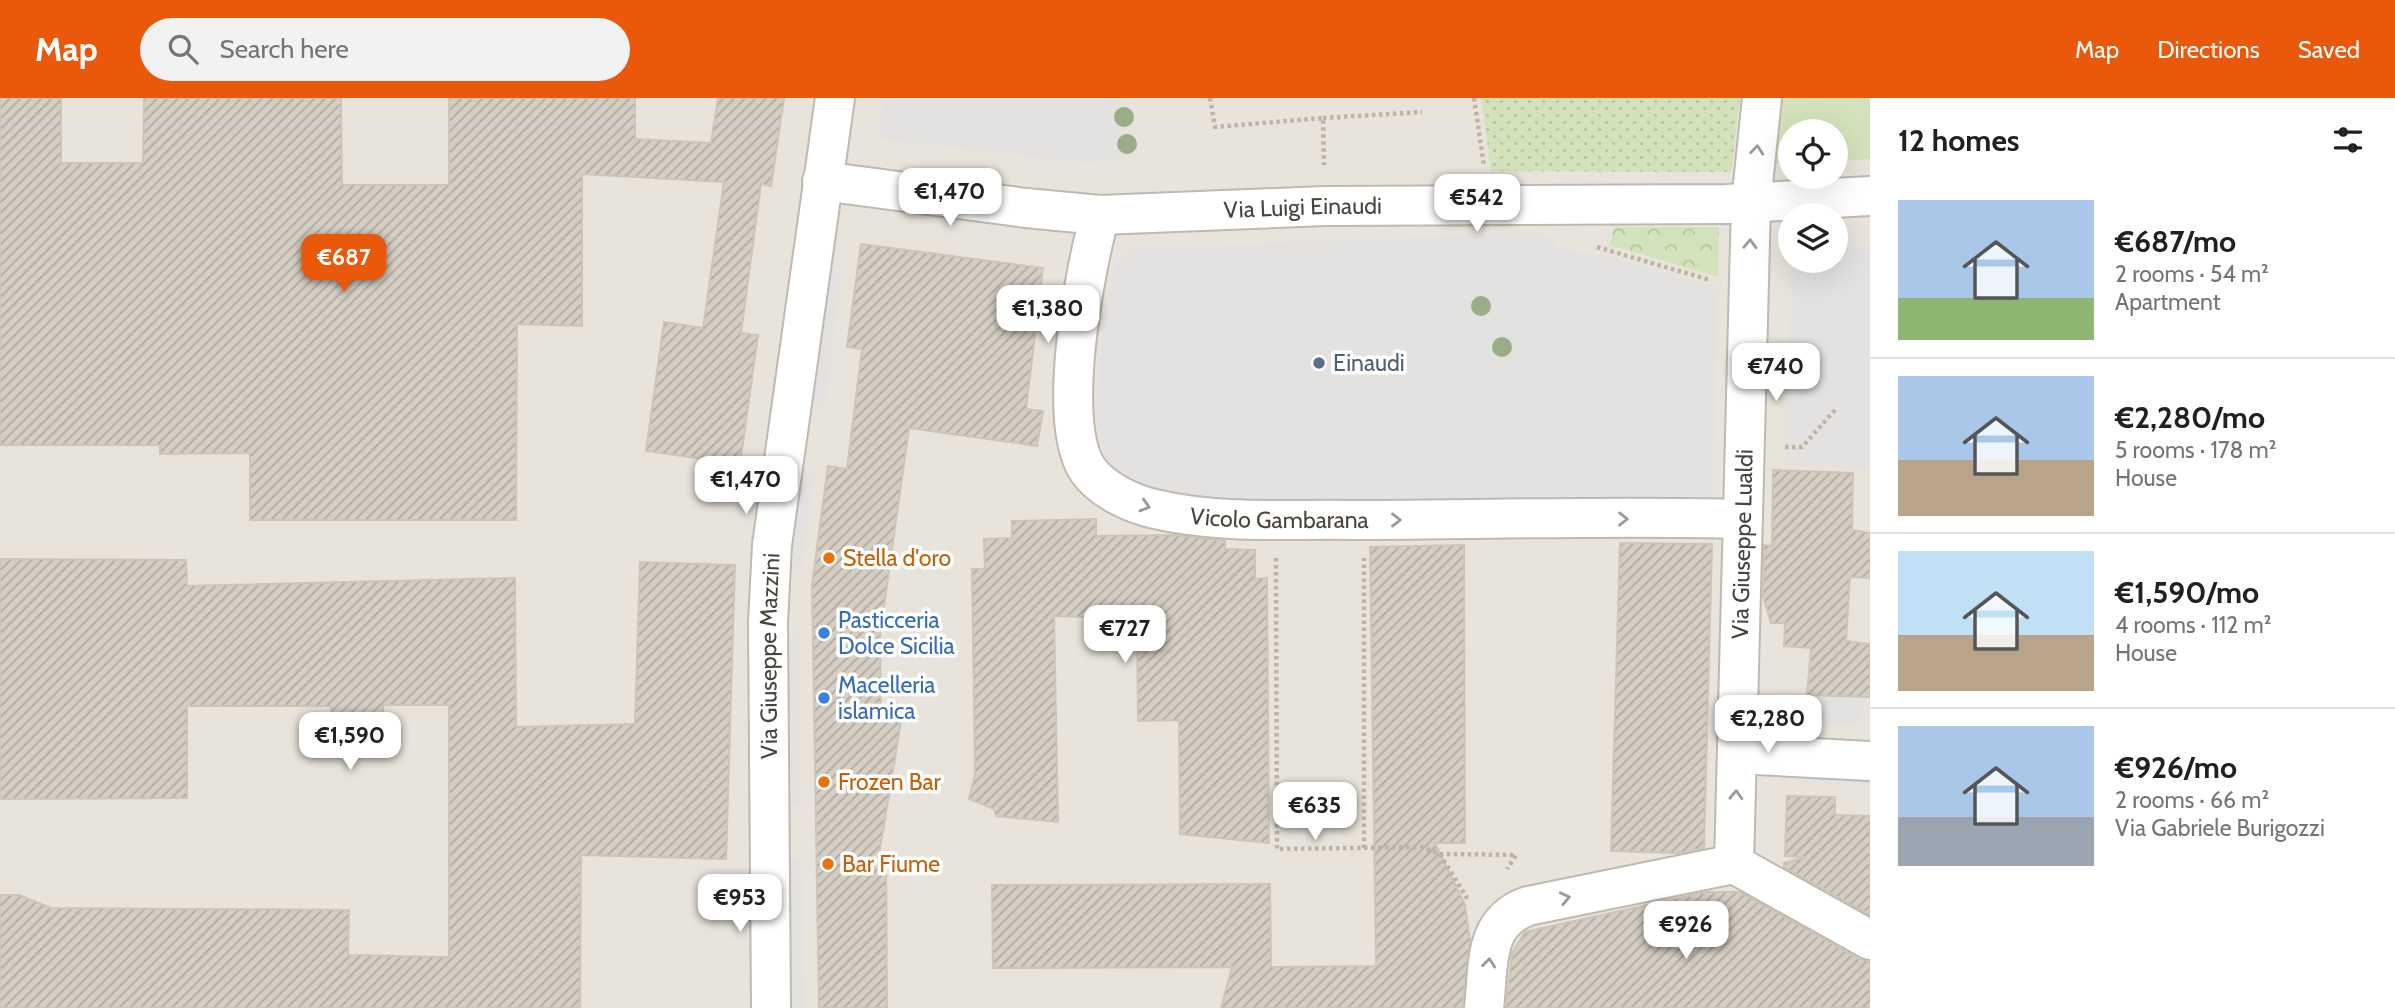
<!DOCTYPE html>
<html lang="en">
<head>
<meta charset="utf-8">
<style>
	:root { --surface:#fff; --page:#f2f2f2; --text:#202124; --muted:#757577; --line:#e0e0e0; --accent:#ea580c }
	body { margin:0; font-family:Cabin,sans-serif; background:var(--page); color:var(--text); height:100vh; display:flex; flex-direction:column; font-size:26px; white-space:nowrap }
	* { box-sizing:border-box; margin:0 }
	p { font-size:23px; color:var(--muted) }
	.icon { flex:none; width:38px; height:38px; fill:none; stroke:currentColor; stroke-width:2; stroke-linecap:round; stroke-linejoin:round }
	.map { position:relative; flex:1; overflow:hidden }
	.details { display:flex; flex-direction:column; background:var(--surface); width:525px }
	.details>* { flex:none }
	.fabs { position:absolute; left:1778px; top:21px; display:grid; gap:14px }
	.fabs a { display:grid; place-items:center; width:70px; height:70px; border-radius:50%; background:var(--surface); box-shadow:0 7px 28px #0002; font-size:35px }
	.price { position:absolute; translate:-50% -60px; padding:0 16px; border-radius:14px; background:#fff; color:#222; font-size:23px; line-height:46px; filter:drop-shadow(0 2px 4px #0008) }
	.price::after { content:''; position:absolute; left:50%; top:42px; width:21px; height:16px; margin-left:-10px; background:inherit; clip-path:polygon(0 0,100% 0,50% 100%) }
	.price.on { background:var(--accent); color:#fff }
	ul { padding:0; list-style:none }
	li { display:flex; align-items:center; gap:21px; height:175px; padding:0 28px }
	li+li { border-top:2px solid var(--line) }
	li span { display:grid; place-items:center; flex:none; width:196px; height:140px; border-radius:0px; color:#555 }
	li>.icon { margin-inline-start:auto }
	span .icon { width:84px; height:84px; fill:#fffc; stroke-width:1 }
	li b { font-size:30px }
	h2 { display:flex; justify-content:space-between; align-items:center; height:84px; padding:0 28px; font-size:30px }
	header { display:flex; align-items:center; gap:42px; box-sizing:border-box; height:98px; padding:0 35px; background:var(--accent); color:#fff }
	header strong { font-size:33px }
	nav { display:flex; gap:38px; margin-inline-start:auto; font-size:24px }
	.search { width:490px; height:63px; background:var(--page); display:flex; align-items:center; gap:18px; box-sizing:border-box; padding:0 24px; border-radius:38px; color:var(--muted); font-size:26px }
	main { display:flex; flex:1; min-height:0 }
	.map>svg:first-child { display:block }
	.residential { fill:#e8e4dc; fill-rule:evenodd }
	.grass { fill:url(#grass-dots) }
	.forest { fill:url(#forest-crowns) }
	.garden { fill:#d2e3bb }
	.parking { fill:#e4e2e0 }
	.building { fill:url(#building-hatch); stroke:#cfc5b7; stroke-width:2 }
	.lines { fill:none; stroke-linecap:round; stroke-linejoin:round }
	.minor-casing { stroke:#bfb9b0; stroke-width:42 }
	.path { stroke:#bfb4a3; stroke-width:4.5; stroke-dasharray:3.5 3.5; stroke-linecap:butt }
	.minor { stroke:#fff; stroke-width:38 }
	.tree { fill:#99ad87 }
	.oneway { stroke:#9a9893 }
	.service-dot { fill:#5c6f8a; stroke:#fff; stroke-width:2.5 }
	.food-dot { fill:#e8710a; stroke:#fff; stroke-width:2.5 }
	.shop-dot { fill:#3f7fe0; stroke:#fff; stroke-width:2.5 }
	.labels { text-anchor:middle; stroke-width:7; stroke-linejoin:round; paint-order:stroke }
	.street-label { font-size:23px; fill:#48433b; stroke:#fff }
	.service-label { font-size:23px; fill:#4e5e75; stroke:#fff; text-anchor:start }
	.food-label { font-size:23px; fill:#c56008; stroke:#fff; text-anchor:start }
	.shop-label { font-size:23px; fill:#366cbe; stroke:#fff; text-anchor:start }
</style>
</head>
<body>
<header>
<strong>Map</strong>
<div class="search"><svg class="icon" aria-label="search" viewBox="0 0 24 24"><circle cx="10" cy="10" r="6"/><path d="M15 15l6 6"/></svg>Search here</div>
<nav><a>Map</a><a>Directions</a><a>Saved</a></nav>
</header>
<main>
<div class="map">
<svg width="1870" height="910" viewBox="0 0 1870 910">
	<defs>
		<pattern id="grass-dots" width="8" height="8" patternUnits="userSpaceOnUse" patternTransform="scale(1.75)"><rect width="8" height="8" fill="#d2e3bb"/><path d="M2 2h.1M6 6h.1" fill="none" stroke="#b6c4a2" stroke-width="1.8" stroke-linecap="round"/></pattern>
		<pattern id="forest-crowns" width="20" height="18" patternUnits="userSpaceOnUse" patternTransform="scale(1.75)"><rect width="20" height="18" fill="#d2e3bb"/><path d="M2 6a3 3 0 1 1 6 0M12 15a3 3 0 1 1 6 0" fill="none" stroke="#b6c4a2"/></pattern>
		<pattern id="building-hatch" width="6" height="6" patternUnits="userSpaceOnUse" patternTransform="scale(1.75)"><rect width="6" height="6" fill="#d5cec3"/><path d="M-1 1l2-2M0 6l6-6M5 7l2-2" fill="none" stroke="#afa9a0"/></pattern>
	</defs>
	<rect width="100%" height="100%" fill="#f5f2ed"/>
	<path class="residential" d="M0 0H1870V910H0ZM1790 33H1836V79H1790ZM1790 117H1836V163H1790Z"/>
	<polygon class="grass" points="1481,0 1740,0 1731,74 1491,73"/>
	<polygon class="forest" points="1614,129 1719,129 1718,179 1610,147"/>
	<polygon class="garden" points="1779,0 1870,0 1870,61 1836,63 1836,33 1790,33 1790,66 1775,66"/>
	<g class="parking">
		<polygon points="884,0 1117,0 1128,64 1083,65 879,41"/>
		<polygon points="1540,134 1556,143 1556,150 1605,158 1718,190 1713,399 1316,404 1162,397 1116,376 1109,365 1100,338 1096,310 1103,230 1112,175 1118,164 1135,151"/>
		<polygon points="1836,145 1870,153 1870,371 1784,367 1792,163 1836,163"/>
		<polygon points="828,173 842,175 825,309 810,307"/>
		<polygon points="801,369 815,371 802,472 788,470"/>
		<polygon points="785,536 798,536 801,707 789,707"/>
		<polygon points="1769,595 1863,599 1861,628 1788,624"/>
		<polygon points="1802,673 1870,675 1870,688 1802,686"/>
		<polygon points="789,761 802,761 805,910 791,910"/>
	</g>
	<g class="building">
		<polygon points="0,0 61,0 61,65 143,65 144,0 341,0 342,87 449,87 449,0 635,0 635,41 711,45 718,0 784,0 771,88 761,86 741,235 758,237 740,366 646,353 664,224 703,230 724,84 582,76 582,228 517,226 516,422 250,422 250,355 160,356 160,347 0,347"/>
		<polygon points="861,146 1043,170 1026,311 1043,313 1037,348 909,330 880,537 881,609 903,612 879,757 886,758 887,910 819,910 812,487 828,368 847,371 862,251 847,249"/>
		<polygon points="1773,372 1853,375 1852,432 1870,435 1870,480 1850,479 1846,543 1870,546 1870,599 1807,597 1811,550 1784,548 1785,525 1771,525 1763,498 1764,447 1772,448"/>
		<polygon points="1096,421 1096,438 1172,437 1225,443 1225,451 1255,452 1255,481 1267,480 1269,745 1180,736 1179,622 1138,623 1137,521 1054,518 1058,724 996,718 994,711 969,701 975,676 972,471 985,471 984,441 1012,440 1012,423"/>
		<polygon points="1620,445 1712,446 1704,750 1679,755 1611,753"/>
		<polygon points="1464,447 1465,745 1435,745 1465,807 1470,842 1462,910 1221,910 1232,869 993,870 992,787 1270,786 1271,869 1376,868 1370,449"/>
		<polygon points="0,461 186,462 187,488 515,480 516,629 635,626 640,464 735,467 726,761 581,757 580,910 0,910 0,797 19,797 51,810 349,812 348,857 449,859 449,607 383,607 383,626 331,626 331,608 187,608 187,700 0,701"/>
		<polygon points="1787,698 1835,699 1835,717 1870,718 1870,817 1784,769 1784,765 1806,759 1785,758"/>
		<polygon points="1706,794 1740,794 1859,861 1870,864 1870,910 1506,910 1512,855 1525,834"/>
	</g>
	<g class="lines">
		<defs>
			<g id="minor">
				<path id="s1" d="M822 83 1026 110 1100 117 1325 108 1727 106 1870 98"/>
				<path id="s2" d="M1100 117C1085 171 1055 325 1088 372 1102 392 1132 406 1155 411 1218 426 1288 421 1351 422 1482 422 1613 417 1743 421"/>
				<polyline points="1738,656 1870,663"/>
				<path id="s3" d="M1734 766 1751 105 1762 0"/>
				<polyline points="1734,766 1870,842"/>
				<path id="s4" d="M771 910 768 524 772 447 835 0"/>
				<path d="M1484 910C1489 869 1482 824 1528 808L1734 766"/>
			</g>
		</defs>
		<use href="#minor" class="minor-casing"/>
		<g class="path">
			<polyline points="1210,0 1215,29 1323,20 1324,67"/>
			<polyline points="1474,0 1484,68"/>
			<polyline points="1323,20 1422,14"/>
			<polyline points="1597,149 1710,182"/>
			<polyline points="1785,349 1802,349 1836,311"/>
			<polyline points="1276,460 1277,751 1421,749 1440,756 1516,757 1507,771"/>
			<polyline points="1364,750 1364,460"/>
			<polyline points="1440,756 1468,802"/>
		</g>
		<use href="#minor" class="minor"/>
	</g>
	<g class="tree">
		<circle cx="1124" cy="19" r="10"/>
		<circle cx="1127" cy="46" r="10"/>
		<circle cx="1481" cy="208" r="10"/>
		<circle cx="1502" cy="249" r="10"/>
	</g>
	<defs><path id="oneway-chevron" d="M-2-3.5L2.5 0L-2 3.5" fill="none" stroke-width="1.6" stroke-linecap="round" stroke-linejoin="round" transform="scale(1.75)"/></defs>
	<g class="oneway">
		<use href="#oneway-chevron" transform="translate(1757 52) rotate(-84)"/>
		<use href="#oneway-chevron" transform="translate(1750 146) rotate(-88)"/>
		<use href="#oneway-chevron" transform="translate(1145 408) rotate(17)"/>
		<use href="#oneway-chevron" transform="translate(1623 421)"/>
		<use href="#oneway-chevron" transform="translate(1396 422)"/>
		<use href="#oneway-chevron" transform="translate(1736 697) rotate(-88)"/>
		<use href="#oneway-chevron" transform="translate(1565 800) rotate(-12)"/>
		<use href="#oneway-chevron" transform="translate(1489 865) rotate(-84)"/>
	</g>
	<circle class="service-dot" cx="1319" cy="265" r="7"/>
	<g class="food-dot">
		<circle cx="829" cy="460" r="7"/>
		<circle cx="824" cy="684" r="7"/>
		<circle cx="828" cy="766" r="7"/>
	</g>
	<g class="shop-dot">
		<circle cx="824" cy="535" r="7"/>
		<circle cx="824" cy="600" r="7"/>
	</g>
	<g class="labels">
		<g class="street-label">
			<text dy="8" stroke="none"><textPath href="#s1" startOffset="483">Via Luigi Einaudi</textPath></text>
			<text dy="8" stroke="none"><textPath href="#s2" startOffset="464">Vicolo Gambarana</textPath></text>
			<text dy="8" stroke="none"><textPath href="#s3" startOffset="320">Via Giuseppe Lualdi</textPath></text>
			<text dy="8" stroke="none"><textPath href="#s4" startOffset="352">Via Giuseppe Mazzini</textPath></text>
		</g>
		<g class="service-label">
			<text x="1333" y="273">Einaudi</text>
		</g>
		<g class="food-label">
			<text x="843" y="468">Stella d'oro</text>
			<text x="838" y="692">Frozen Bar</text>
			<text x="842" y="774">Bar Fiume</text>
		</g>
		<g class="shop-label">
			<text x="838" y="530">Pasticceria<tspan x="838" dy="26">Dolce Sicilia</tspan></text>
			<text x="838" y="595">Macelleria<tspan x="838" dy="26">islamica</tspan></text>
		</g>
	</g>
</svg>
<div class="fabs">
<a><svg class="icon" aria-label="locate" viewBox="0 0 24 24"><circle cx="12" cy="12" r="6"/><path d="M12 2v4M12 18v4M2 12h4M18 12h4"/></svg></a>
<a><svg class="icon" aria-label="layers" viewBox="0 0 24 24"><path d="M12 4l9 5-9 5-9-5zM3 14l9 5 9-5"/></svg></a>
</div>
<b class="price" style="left:950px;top:130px">€1,470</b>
<b class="price" style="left:1477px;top:136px">€542</b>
<b class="price on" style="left:344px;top:196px">€687</b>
<b class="price" style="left:1048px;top:247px">€1,380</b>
<b class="price" style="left:1776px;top:305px">€740</b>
<b class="price" style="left:746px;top:418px">€1,470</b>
<b class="price" style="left:1125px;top:567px">€727</b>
<b class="price" style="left:1768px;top:657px">€2,280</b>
<b class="price" style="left:350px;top:674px">€1,590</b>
<b class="price" style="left:1315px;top:744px">€635</b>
<b class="price" style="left:740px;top:836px">€953</b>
<b class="price" style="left:1686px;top:863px">€926</b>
</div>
<section class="details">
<h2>12 homes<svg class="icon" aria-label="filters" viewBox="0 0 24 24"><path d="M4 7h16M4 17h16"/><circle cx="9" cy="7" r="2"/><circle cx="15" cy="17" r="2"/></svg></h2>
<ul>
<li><span style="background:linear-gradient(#a9c7e8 70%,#8fb573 0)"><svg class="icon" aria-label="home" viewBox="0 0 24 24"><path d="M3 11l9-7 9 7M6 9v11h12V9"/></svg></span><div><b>€687/mo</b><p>2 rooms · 54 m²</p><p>Apartment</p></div></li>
<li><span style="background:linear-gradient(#a9c7e8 60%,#b9a48a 0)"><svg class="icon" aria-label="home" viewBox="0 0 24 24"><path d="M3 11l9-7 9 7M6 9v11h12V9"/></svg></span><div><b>€2,280/mo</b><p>5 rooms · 178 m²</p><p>House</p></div></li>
<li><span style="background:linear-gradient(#bfe0f5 60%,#b9a48a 0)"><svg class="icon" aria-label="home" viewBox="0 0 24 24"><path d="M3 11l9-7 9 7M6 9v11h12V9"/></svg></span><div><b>€1,590/mo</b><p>4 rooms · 112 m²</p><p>House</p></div></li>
<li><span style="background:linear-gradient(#a9c7e8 65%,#9aa5b1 0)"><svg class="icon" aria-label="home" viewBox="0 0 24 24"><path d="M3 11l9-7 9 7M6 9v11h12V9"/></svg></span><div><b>€926/mo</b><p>2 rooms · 66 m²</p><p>Via Gabriele Burigozzi</p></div></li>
</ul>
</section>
</main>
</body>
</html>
